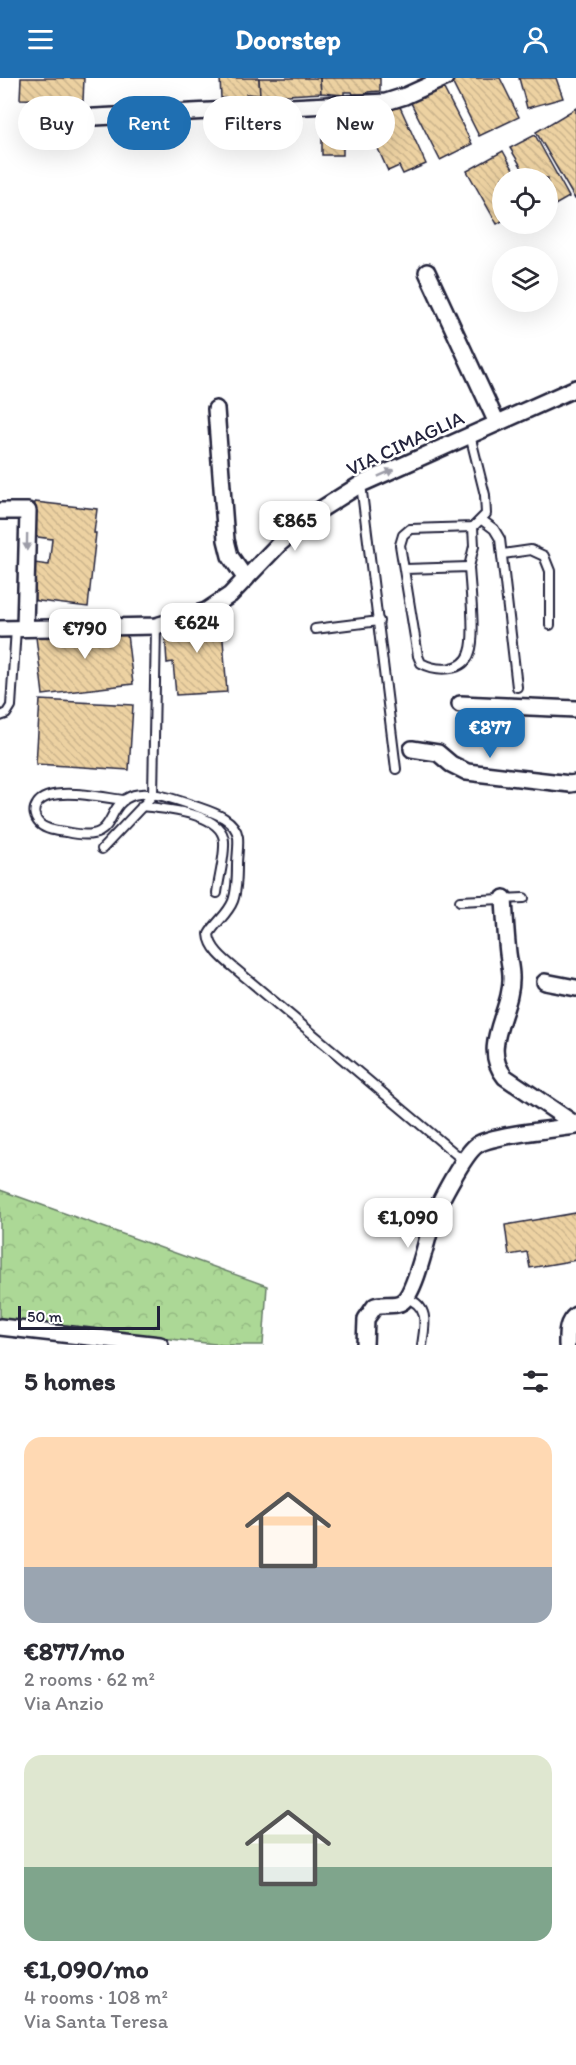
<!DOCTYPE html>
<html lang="en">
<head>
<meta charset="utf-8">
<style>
	:root { --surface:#fff; --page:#f2f2f3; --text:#2b2b33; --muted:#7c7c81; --accent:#1f6fb2 }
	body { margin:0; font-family:Itim,sans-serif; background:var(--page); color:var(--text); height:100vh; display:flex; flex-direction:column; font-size:22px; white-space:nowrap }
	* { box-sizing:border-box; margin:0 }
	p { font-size:20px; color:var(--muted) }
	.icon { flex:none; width:33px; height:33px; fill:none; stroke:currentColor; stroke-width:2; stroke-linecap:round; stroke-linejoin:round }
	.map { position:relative; height:1267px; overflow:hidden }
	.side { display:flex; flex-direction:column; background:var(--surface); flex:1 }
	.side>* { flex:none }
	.banner { position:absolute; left:18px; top:18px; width:540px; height:54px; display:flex; gap:12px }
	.tools { position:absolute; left:492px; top:90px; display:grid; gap:12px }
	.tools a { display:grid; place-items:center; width:66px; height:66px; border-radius:50%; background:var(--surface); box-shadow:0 6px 24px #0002; font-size:30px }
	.scale { position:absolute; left:18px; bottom:15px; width:142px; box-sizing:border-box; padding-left:6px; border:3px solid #22223b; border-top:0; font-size:16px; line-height:21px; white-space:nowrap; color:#22223b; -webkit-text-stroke:4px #fff; paint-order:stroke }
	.price { position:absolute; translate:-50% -51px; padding:0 14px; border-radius:12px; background:#fff; color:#222; font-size:20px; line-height:39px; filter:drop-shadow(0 2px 3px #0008) }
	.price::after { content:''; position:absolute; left:50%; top:36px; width:18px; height:14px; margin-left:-9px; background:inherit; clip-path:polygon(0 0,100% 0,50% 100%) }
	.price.selected { background:var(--accent); color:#fff }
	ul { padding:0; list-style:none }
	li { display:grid; align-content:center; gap:12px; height:318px; padding:0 24px }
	li span { display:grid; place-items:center; height:186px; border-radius:18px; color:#555 }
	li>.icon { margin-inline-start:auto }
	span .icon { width:108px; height:108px; fill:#fffc; stroke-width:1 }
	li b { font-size:26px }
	h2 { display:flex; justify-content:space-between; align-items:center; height:72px; padding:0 24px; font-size:26px }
	.chip { padding:0 21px; border-radius:27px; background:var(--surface); box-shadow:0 6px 24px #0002; font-size:21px; line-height:54px }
	.chip.selected { background:var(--accent); color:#fff }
	header { display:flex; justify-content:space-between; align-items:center; height:78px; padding:0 24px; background:var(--accent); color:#fff; font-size:27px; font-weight:700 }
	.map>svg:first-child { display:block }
	.park { fill:url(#park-crowns); stroke:#677d68; stroke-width:1.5 }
	.building { fill:url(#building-back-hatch); stroke:#22223b; stroke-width:1.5 }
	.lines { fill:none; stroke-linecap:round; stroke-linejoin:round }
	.service-casing { stroke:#22223b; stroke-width:12 }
	.minor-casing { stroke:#22223b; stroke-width:20 }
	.service { stroke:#fff; stroke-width:8 }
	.minor { stroke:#fff; stroke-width:15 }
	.oneway { fill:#9c9ca7 }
	.labels { text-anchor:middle; stroke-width:5; stroke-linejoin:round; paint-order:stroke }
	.street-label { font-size:20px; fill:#22223b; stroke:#fff }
</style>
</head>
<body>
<header><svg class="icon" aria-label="menu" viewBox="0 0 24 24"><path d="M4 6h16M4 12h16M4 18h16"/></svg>Doorstep<svg class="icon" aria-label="person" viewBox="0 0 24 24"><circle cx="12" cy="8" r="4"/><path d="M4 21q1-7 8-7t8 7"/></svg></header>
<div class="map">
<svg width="576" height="1267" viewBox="0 0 576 1267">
	<defs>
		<pattern id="park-crowns" width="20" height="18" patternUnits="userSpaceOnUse" patternTransform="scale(1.5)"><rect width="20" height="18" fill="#acd896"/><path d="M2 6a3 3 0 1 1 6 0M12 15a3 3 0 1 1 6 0" fill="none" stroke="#94b982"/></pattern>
		<pattern id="building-back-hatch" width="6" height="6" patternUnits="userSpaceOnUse" patternTransform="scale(1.5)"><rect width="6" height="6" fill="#edd2a2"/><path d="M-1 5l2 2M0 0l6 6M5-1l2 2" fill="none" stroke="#cbb48c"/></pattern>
	</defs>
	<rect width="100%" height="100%" fill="#fff"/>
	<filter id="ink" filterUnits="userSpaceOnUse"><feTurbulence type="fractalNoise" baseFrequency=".0167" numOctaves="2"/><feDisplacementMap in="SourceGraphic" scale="12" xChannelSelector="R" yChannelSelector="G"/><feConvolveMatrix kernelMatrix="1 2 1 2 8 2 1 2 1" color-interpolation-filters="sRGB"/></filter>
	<g filter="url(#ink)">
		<polygon class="park" points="0,1112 267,1208 263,1267 224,1267 0,1242"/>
		<g class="building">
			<polygon points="21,0 84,0 83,23 20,21"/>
			<polygon points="220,0 259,0 260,17 246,16 246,20 221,20"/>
			<polygon points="259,0 320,0 321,15 271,18 271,16 260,17"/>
			<polygon points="320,0 380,0 380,13 368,14 367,16 353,16 352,14 344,14 344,17 321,15"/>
			<polygon points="455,0 500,0 519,39 479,58 451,2"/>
			<polygon points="519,0 556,0 563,20 527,30"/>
			<polygon points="439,1 472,66 440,82 407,17"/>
			<polygon points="396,20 426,86 403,96 399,88 388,93 362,35"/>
			<polygon points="576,30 576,120 575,121 536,54"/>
			<rect x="322" y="31" width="21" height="46"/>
			<polygon points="535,57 569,119 548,131 548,100 528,100 510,70"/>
			<polygon points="503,73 518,100 502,100 502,143 497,146 467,93"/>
			<polygon points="35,424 97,431 94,455 96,455 88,529 23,521 27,484 49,487 52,461 31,458"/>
			<polygon points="221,536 227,614 176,617 173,584 167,585 164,540"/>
			<polygon points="126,548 133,606 43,617 36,559"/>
			<polygon points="40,622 133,627 129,692 36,686"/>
			<polygon points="576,1135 576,1182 530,1190 527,1174 509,1177 505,1147"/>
		</g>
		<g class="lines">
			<defs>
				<g id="service">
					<polyline points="361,406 396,691"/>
					<polyline points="482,442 494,451 500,461 517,609"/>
					<polyline points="503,476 531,472 544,478 550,493 550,547"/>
					<polyline points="469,489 474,468 473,449"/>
					<path d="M405 491 469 489C470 508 476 559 470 574 464 595 436 593 421 585L418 578 400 467 403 457 410 451 473 449 486 436 485 417 470 357"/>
					<polyline points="315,551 379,543"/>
					<polyline points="0,638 6,636 11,628 16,550"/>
					<path d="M124 722C104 720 49 707 37 726 32 733 35 741 40 746 46 752 58 753 66 754 123 767 100 728 134 717 151 712 176 722 192 727 208 733 235 739 238 759 239 768 237 778 237 787 237 799 237 812 233 823 228 836 216 844 209 856 210 874 232 887 245 899L464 1083"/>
					<path d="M142 728C163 731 222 734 224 763 225 779 219 799 217 815"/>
					<polyline points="102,771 153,717 156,548"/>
					<polyline points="460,823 524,820"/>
					<path d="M406 1220C430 1228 425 1247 422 1267"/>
				</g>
				<g id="minor">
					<polyline points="76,40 386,24 405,18 445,0"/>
					<polyline points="427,194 497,345"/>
					<polyline points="216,331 226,462 230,478 246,501"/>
					<polyline points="0,433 28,433 25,550"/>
					<polyline points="0,551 156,548 206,533 230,517 279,466 315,435 361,406 576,310"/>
					<polyline points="460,626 576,631"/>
					<polyline points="412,671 438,675 451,686 467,694 570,706 576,705"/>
					<path d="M504 820C505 839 506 857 508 875 509 883 511 891 511 898 513 933 479 968 505 999L576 1047"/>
					<polyline points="545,904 576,910"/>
					<polyline points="0,1249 160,1267"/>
					<path d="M365 1267 366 1241 375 1228C383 1225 395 1229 402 1224 416 1215 428 1155 434 1138 439 1124 465 1075 477 1067 491 1057 555 1051 576 1048"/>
					<path d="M567 1267C567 1255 566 1245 576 1237"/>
				</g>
			</defs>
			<use href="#service" class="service-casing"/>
			<use href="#minor" class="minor-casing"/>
			<use href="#service" class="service"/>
			<use href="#minor" class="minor"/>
		</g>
		<defs><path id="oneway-solid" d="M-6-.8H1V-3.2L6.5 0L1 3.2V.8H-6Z" transform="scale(1.5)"/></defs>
		<g class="oneway">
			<use href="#oneway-solid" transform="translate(386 395) rotate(-24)"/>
			<use href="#oneway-solid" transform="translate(27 464) rotate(91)"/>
		</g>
	</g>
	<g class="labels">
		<g class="street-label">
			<text transform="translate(405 365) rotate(-25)" y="7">VIA CIMAGLIA</text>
		</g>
	</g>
</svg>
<div class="tools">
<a><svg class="icon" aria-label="locate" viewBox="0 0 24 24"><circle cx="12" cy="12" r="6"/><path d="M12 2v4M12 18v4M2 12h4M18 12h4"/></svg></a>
<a><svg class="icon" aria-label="layers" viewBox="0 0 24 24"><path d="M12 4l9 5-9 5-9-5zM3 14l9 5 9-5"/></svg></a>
</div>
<div class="scale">50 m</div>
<b class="price" style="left:295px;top:474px">€865</b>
<b class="price" style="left:197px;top:576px">€624</b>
<b class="price" style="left:85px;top:582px">€790</b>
<b class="price selected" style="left:490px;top:681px">€877</b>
<b class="price" style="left:408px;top:1171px">€1,090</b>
<div class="banner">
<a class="chip">Buy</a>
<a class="chip selected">Rent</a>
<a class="chip">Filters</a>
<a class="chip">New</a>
</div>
</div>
<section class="side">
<h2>5 homes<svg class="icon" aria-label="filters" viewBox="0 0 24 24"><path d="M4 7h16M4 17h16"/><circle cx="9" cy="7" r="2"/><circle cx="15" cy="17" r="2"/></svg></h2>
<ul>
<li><span style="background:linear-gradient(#ffd9b3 70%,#9aa5b1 0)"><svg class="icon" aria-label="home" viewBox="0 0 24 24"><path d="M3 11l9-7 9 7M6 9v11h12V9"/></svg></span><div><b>€877/mo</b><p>2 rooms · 62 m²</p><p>Via Anzio</p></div></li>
<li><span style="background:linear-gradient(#dfe7d0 60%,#7fa58c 0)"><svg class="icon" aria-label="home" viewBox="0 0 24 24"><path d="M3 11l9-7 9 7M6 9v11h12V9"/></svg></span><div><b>€1,090/mo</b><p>4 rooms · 108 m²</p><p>Via Santa Teresa</p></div></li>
</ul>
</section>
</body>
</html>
